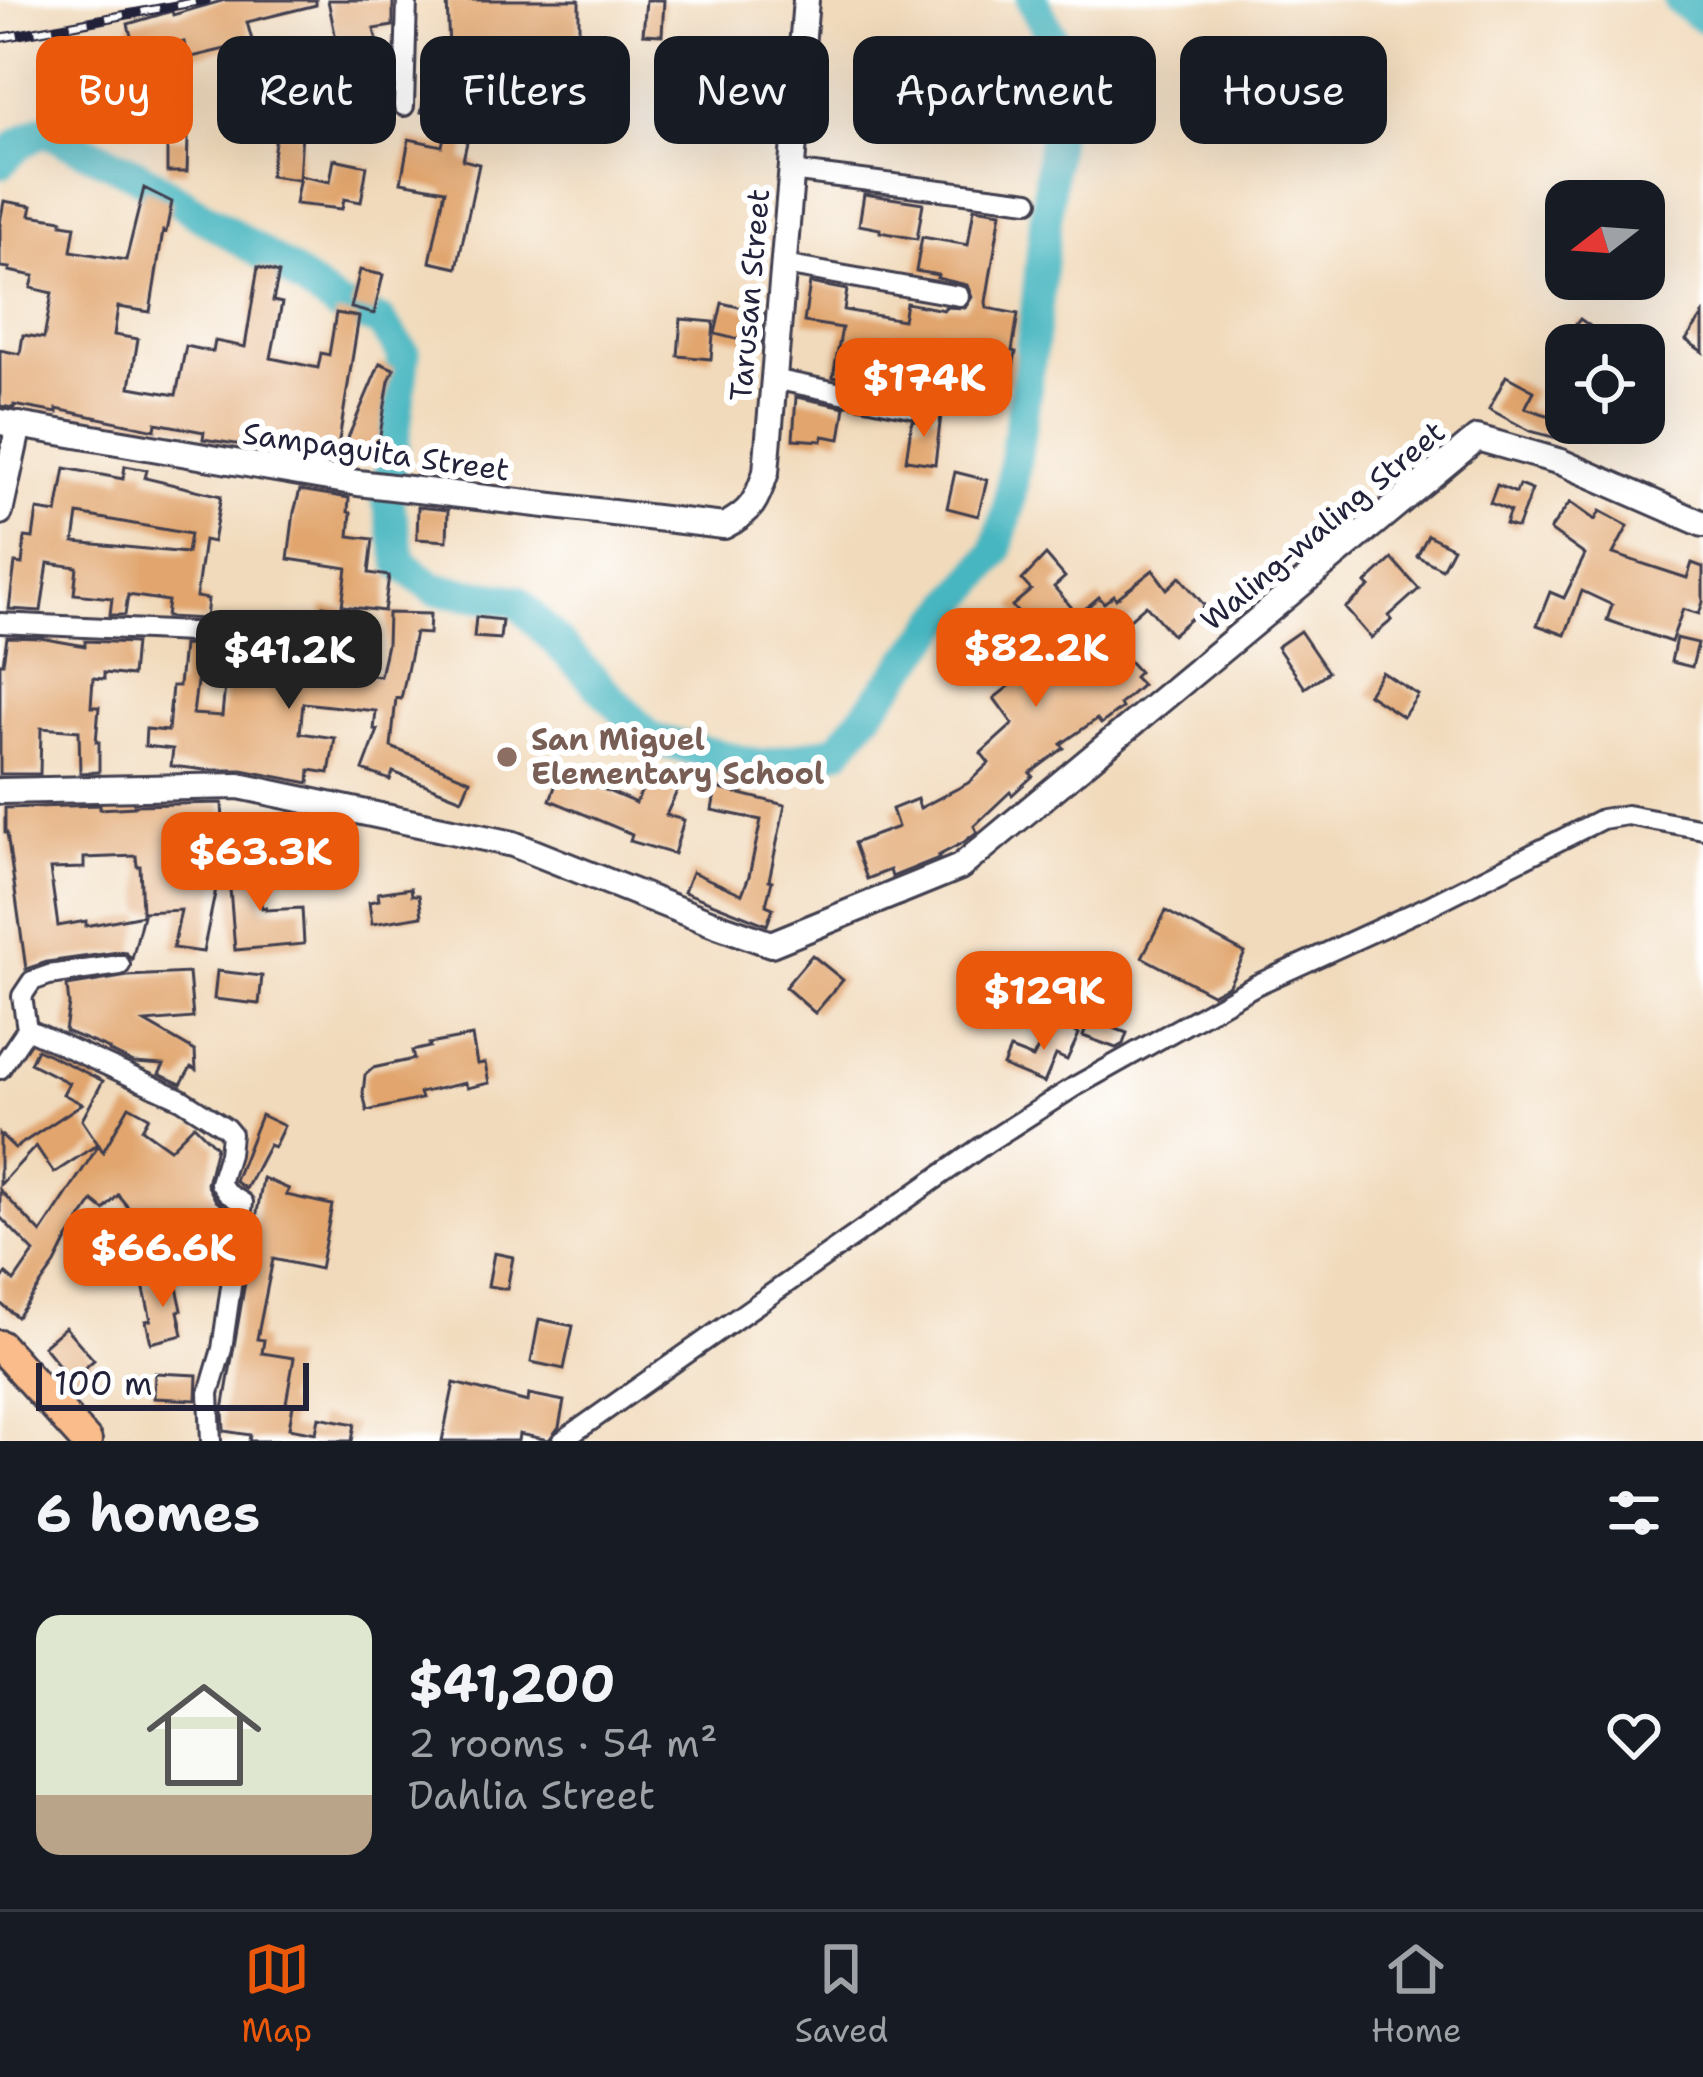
<!DOCTYPE html>
<html lang="en">
<head>
<meta charset="utf-8">
<style>
	:root { --surface:#171b24; --page:#242831; --text:#f1f3f6; --muted:#9ea1a6; --line:#363941; --accent:#ea580c }
	body { margin:0; font-family:"Shantell Sans",sans-serif; background:var(--page); color:var(--text); height:100vh; display:flex; flex-direction:column; font-size:45px; white-space:nowrap }
	* { box-sizing:border-box; margin:0 }
	p { font-size:39px; color:var(--muted) }
	.icon { flex:none; width:66px; height:66px; fill:none; stroke:currentColor; stroke-width:2; stroke-linecap:round; stroke-linejoin:round }
	.map { position:relative; height:1441px; overflow:hidden }
	.side { display:flex; flex-direction:column; background:var(--surface); flex:1 }
	.side>* { flex:none }
	.guide { position:absolute; left:36px; top:36px; width:1632px; height:108px; display:flex; gap:24px }
	.needle { width:78px; rotate:253deg }
	.buttons { position:absolute; left:1545px; top:180px; display:grid; gap:24px }
	.buttons a { display:grid; place-items:center; width:120px; height:120px; border-radius:24px; background:var(--surface); box-shadow:0 12px 48px #0002; font-size:60px }
	.scale { position:absolute; left:36px; bottom:30px; width:273px; box-sizing:border-box; padding-left:12px; border:6px solid #22223b; border-top:0; font-size:33px; line-height:42px; white-space:nowrap; color:#22223b; -webkit-text-stroke:9px #fff; paint-order:stroke }
	.price { position:absolute; translate:-50% -102px; padding:0 27px; border-radius:24px; background:var(--accent); color:#fff; font-size:39px; line-height:78px; filter:drop-shadow(0 3px 6px #0008) }
	.price::after { content:''; position:absolute; left:50%; top:72px; width:36px; height:27px; margin-left:-18px; background:inherit; clip-path:polygon(0 0,100% 0,50% 100%) }
	.price.active { background:#222; color:#fff }
	ul { padding:0; list-style:none }
	li { display:flex; align-items:center; gap:36px; height:300px; padding:0 36px }
	li span { display:grid; place-items:center; flex:none; width:336px; height:240px; border-radius:24px; color:#555 }
	li>.icon { margin-inline-start:auto }
	span .icon { width:144px; height:144px; fill:#fffc; stroke-width:1 }
	li b { font-size:51px }
	h2 { display:flex; justify-content:space-between; align-items:center; height:144px; padding:0 36px; font-size:51px }
	.tag { padding:0 42px; border-radius:24px; background:var(--surface); box-shadow:0 12px 48px #0002; font-size:42px; line-height:108px }
	.tag.active { background:var(--accent); color:#fff }
	.tab-bar { display:flex; justify-content:space-around; align-items:center; height:168px; border-top:3px solid var(--line); background:var(--surface); font-size:33px; color:var(--muted) }
	.tab-bar a { display:grid; justify-items:center; gap:6px }
	.tab-bar .active { color:var(--accent) }
	.map>svg:first-child { display:block }
	.lines { fill:none; stroke-linecap:round; stroke-linejoin:round }
	.river { stroke:#47b6c0; stroke-width:33 }
	.building { fill:#e1a56d; fill-rule:evenodd }
	.minor-casing { stroke:#413e4e; stroke-width:24 }
	.tertiary-casing { stroke:#413e4e; stroke-width:30 }
	.primary-casing { stroke:#413e4e; stroke-width:36 }
	.minor { stroke:#fff; stroke-width:18 }
	.tertiary { stroke:#fff; stroke-width:24 }
	.primary { stroke:#f9bc8a; stroke-width:30 }
	.rail-casing { stroke:#22223b; stroke-width:10 }
	.rail { stroke:#fff; stroke-width:6; stroke-dasharray:18; stroke-linecap:butt }
	.education-dot { fill:#8d6e63; stroke:#fff; stroke-width:4.5 }
	.labels { text-anchor:middle; stroke-width:12; stroke-linejoin:round; paint-order:stroke }
	.street-label { font-size:30px; fill:#22223b; stroke:#fff }
	.education-label { font-size:30px; font-weight:bold; fill:#785e54; stroke:#fff; text-anchor:start }
</style>
</head>
<body>
<div class="map">
<svg width="1703" height="1441" viewBox="0 0 1703 1441">
	<rect width="100%" height="100%" fill="#fff"/>
	<filter id="ink" filterUnits="userSpaceOnUse"><feTurbulence type="fractalNoise" baseFrequency=".00833" numOctaves="2"/><feDisplacementMap in="SourceGraphic" scale="24" xChannelSelector="R" yChannelSelector="G"/><feConvolveMatrix kernelMatrix="1 2 1 2 8 2 1 2 1" color-interpolation-filters="sRGB"/></filter>
	<filter id="wash" filterUnits="userSpaceOnUse"><feTurbulence type="fractalNoise" baseFrequency=".004" numOctaves="4" result="noise"/><feDisplacementMap in="SourceGraphic" scale="48" xChannelSelector="R" yChannelSelector="G"/><feGaussianBlur stdDeviation="2.7" result="paint"/><feColorMatrix in="noise" values="0 0 0 0 0 0 0 0 0 0 0 0 0 0 0 0 0 1.4 0 .05"/><feComposite in="paint" operator="in"/></filter>
	<g filter="url(#wash)">
		<rect width="100%" height="100%" fill="#f1dabb"/>
		<g class="lines">
			<g class="river">
				<polyline points="1679,0 1703,17"/>
				<polyline points="0,163 19,144 44,130 136,174 288,270 337,306 381,322 404,354 387,496 401,563 434,589 517,601 651,739 761,766 838,749 996,552 1008,510 1036,315 1055,126 1067,66 1032,0"/>
			</g>
		</g>
		<g id="blocks">
			<g class="building">
				<polygon points="225,0 316,0 316,5 247,22 255,51 232,58 229,48 188,58 184,42 157,50 159,59 136,66 136,68 111,78 108,69 77,78 72,62 102,53 100,48 131,36 128,24 172,11 173,15"/>
				<polygon points="328,0 393,0 393,26 374,29 380,54 362,58 363,62 354,64 352,97 331,96 330,133 302,132 299,180 270,176 278,122 290,123 291,81 328,82 328,72 343,73"/>
				<polygon points="447,0 579,0 579,40 573,40 566,117 535,112 538,89 506,88 506,81 481,81 463,160 479,164 457,268 430,262 445,190 401,182 409,139 442,146 448,118 421,112 427,83 457,89 456,49 449,49"/>
				<polygon points="646,0 664,0 662,35 643,34"/>
				<polygon points="152,96 153,130 130,131 129,97"/>
				<polygon points="167,138 188,138 187,172 167,172"/>
				<polygon points="334,159 367,166 361,202 344,199 342,209 295,204 300,176 330,182"/>
				<polygon points="144,188 172,202 166,232 163,231 150,312 118,307 114,335 138,339 130,387 176,395 186,346 213,352 215,341 245,347 258,267 279,273 273,301 282,303 271,358 318,368 321,353 329,355 336,313 359,317 336,459 203,439 204,432 156,423 155,430 57,409 57,413 14,405 14,408 0,406 0,350 20,354 23,335 44,338 52,293 31,288 34,276 9,271 10,268 0,267 0,223 4,201 32,206 30,215 62,220 62,224 75,226 71,251 126,260"/>
				<polygon points="864,194 923,203 917,239 880,232 880,229 859,225"/>
				<polygon points="974,208 1001,212 986,302 987,308 1018,314 1012,351 1016,352 1010,383 993,380 995,368 954,359 951,376 926,371 921,395 833,377 842,328 804,322 810,283 847,290 844,310 903,320 906,303 944,310 945,307 965,308 972,297 967,285 937,278 938,275 916,271 922,237 968,245"/>
				<polygon points="360,270 383,275 374,314 351,308"/>
				<polygon points="722,303 763,313 760,345 715,334"/>
				<polygon points="1703,315 1703,352 1686,340"/>
				<polygon points="681,319 714,322 711,359 678,356"/>
				<polygon points="1580,319 1604,336 1598,345 1560,345"/>
				<polygon points="380,363 394,369 389,381 377,453 344,447"/>
				<polygon points="1506,376 1534,391 1525,408 1573,423 1568,441 1530,431 1489,409"/>
				<polygon points="796,397 845,407 840,439 823,436 822,441 793,439"/>
				<polygon points="932,414 941,415 935,464 906,460 912,421 925,421"/>
				<path d="M125 466 147 470 145 478 221 496 213 542 204 540 196 597 208 599 206 619 166 617 168 601 128 595 125 615H110L112 598 74 594 77 567 48 563 41 611 9 609 15 563 22 564 25 537 33 538 37 510 57 513 65 468 123 479ZM78 514 190 534 187 553 74 542Z"/>
				<polygon points="955,472 987,480 978,516 947,508"/>
				<polygon points="1497,485 1516,493 1519,485 1532,490 1517,528 1505,524 1510,511 1490,503"/>
				<polygon points="300,490 349,498 348,512 351,513 349,536 373,539 369,573 389,576 384,611 342,606 347,568 288,559 294,512"/>
				<polygon points="1570,502 1595,520 1600,511 1628,526 1613,554 1687,578 1692,563 1703,567 1703,602 1699,614 1683,609 1671,642 1607,620 1612,605 1582,591 1565,635 1537,625 1550,592 1564,598 1585,555 1550,530"/>
				<polygon points="418,507 448,510 447,541 417,539"/>
				<polygon points="1428,535 1453,548 1442,569 1417,556"/>
				<polygon points="1046,555 1065,577 1054,587 1078,615 1099,597 1104,603 1114,595 1116,599 1153,570 1167,589 1180,577 1205,606 1172,635 1146,605 1108,638 1139,672 1134,677 1142,685 1120,704 1122,708 1101,724 1097,719 1061,744 1064,748 1030,773 1033,776 1012,795 1010,792 974,826 977,832 964,842 938,856 939,858 892,877 890,870 867,879 854,843 898,827 892,809 917,799 920,808 968,783 989,763 981,753 1013,724 994,698 1052,653 1012,606 1031,590 1022,580"/>
				<polygon points="1392,559 1419,589 1389,616 1392,620 1371,638 1345,608 1370,587 1366,583"/>
				<polygon points="323,606 344,609 343,626 321,625"/>
				<path d="M388 613 430 614 429 634 415 633 401 699 396 698 391 747 470 780 462 799 393 772 390 780 363 770 378 730H374L376 711 303 703 300 733 335 738 329 773 310 770 309 783 242 770H206L171 766 173 749 145 746 146 729 168 731 172 686H179L183 645 275 653V657L303 660 304 652 327 654 326 670 380 676 387 644ZM197 682 225 685 222 716 193 714Z"/>
				<polygon points="476,617 502,620 500,639 474,637"/>
				<polygon points="1300,631 1328,672 1305,688 1277,647"/>
				<polygon points="7,637 40,638 85,646 85,641 135,643 132,676 104,673 104,679 93,678 91,707 99,707 96,742 99,742 99,772 80,773 79,731 41,728 40,774 0,774 0,663 3,663"/>
				<polygon points="1676,638 1698,643 1692,667 1671,662"/>
				<polygon points="1382,672 1418,695 1403,717 1368,694"/>
				<polygon points="561,771 636,803 648,777 677,791 666,815 684,820 674,854 630,841 632,834 550,800"/>
				<polygon points="716,788 785,805 769,880 772,881 766,905 773,908 767,925 684,892 692,872 742,894 749,876 761,820 712,810"/>
				<polygon points="222,803 224,840 226,840 203,952 173,948 181,910 142,912 140,866 137,866 136,856 84,858 84,868 50,869 58,926 86,921 86,926 143,915 132,959 126,953 118,952 47,962 26,969 7,833 5,833 5,808 100,805 100,809 134,807 134,805"/>
				<polygon points="254,859 262,908 266,907 266,910 302,908 304,944 235,950 228,864"/>
				<polygon points="411,888 412,895 419,895 422,916 372,924 369,902 379,900 378,893"/>
				<polygon points="1166,911 1245,953 1229,985 1212,994 1142,957"/>
				<polygon points="812,955 843,980 815,1013 785,987"/>
				<polygon points="217,971 262,976 259,1004 214,999"/>
				<polygon points="189,973 193,1018 145,1022 195,1051 196,1070 191,1067 181,1084 159,1074 164,1065 134,1063 109,1051 109,1049 65,1031 69,1004 67,986 128,976"/>
				<polygon points="1089,1019 1127,1033 1123,1044 1116,1048 1083,1036"/>
				<polygon points="1052,1020 1079,1034 1067,1060 1056,1055 1044,1083 1003,1066 1010,1049 1033,1058"/>
				<polygon points="472,1036 477,1064 485,1063 489,1083 467,1088 465,1083 419,1093 421,1099 367,1111 363,1093 365,1075 373,1068 414,1059 412,1051 430,1047 429,1044"/>
				<polygon points="37,1049 103,1081 82,1120 98,1144 54,1173 36,1146 0,1185 0,1134 15,1148 82,1104 63,1094 69,1083 30,1063"/>
				<polygon points="129,1106 149,1117 142,1129 170,1149 194,1125 216,1147 207,1184 216,1201 228,1210 222,1237 177,1214 151,1235 118,1195 104,1210 93,1201 67,1240 55,1264 17,1317 0,1303 0,1282 6,1274 14,1281 34,1252 0,1217 0,1190 41,1233 99,1145 103,1152"/>
				<polygon points="261,1115 284,1126 274,1147 269,1145 246,1189 235,1181"/>
				<polygon points="263,1178 289,1189 286,1195 332,1205 320,1269 273,1259 257,1339 264,1340 262,1353 294,1358 286,1403 293,1405 289,1428 316,1433 319,1417 355,1424 352,1441 249,1441 250,1435 224,1431 223,1410"/>
				<polygon points="494,1253 513,1257 507,1289 488,1286"/>
				<polygon points="175,1278 182,1310 178,1311 183,1335 151,1343 146,1321 151,1320 143,1285"/>
				<polygon points="539,1319 573,1326 564,1369 531,1362"/>
				<polygon points="65,1327 94,1360 71,1380 43,1346"/>
				<polygon points="155,1373 197,1375 196,1400 154,1398"/>
				<polygon points="454,1383 528,1402 529,1394 564,1401 559,1427 549,1440 519,1434 518,1441 442,1441"/>
			</g>
		</g>
	</g>
	<g filter="url(#ink)">
		<use href="#blocks" fill-opacity="0" stroke="#413e4e" stroke-width="3"/>
		<g class="lines">
			<defs>
				<g id="minor">
					<polyline points="404,106 407,0"/>
					<polyline points="790,171 1029,201"/>
					<polyline points="784,265 959,296"/>
					<polyline points="773,379 920,409"/>
					<polyline points="0,623 360,640"/>
					<polyline points="27,1029 181,1099 226,1128 231,1134 229,1154 220,1183 227,1193 243,1203 222,1349 209,1393 211,1441"/>
					<polyline points="0,1069 27,1029 22,996 32,981 49,975 120,965"/>
					<polyline points="562,1441 988,1142 1074,1087 1256,985 1429,906 1602,819 1627,815 1703,829"/>
				</g>
				<g id="tertiary">
					<path d="M0 422 358 483 724 526C752 512 757 500 766 472L806 0"/>
					<polyline points="0,512 19,425"/>
					<polyline points="0,791 239,786 513,844 717,925 771,944 960,867 1477,438 1561,462 1703,524"/>
				</g>
				<polyline id="primary" points="0,1346 86,1441"/>
			</defs>
			<use href="#minor" class="minor-casing"/>
			<use href="#tertiary" class="tertiary-casing"/>
			<use href="#primary" class="primary-casing"/>
			<use href="#minor" class="minor"/>
			<use href="#tertiary" class="tertiary"/>
			<use href="#primary" class="primary"/>
			<defs>
				<polyline id="rail" points="0,38 206,0"/>
			</defs>
			<use href="#rail" class="rail-casing"/>
			<use href="#rail" class="rail"/>
		</g>
	</g>
	<circle class="education-dot" cx="507" cy="757" r="12"/>
	<g class="labels">
		<g class="street-label">
			<text transform="translate(750 295) rotate(-85)" y="10">Tarusan Street</text>
			<text transform="translate(376 452) rotate(8)" y="10">Sampaguita Street</text>
			<text transform="translate(1323 526) rotate(-40)" y="10">Waling-waling Street</text>
		</g>
		<g class="education-label">
			<text x="531" y="750">San Miguel<tspan x="531" dy="34">Elementary School</tspan></text>
		</g>
	</g>
</svg>
<div class="buttons">
<a><svg class="needle" viewBox="-14 -14 28 28"><path d="M0-13l5 13h-10z" fill="#e53935"/><path d="M0 13l5-13h-10z" fill="#9ea1a6"/></svg></a>
<a><svg class="icon" aria-label="locate" viewBox="0 0 24 24"><circle cx="12" cy="12" r="6"/><path d="M12 2v4M12 18v4M2 12h4M18 12h4"/></svg></a>
</div>
<div class="scale">100 m</div>
<b class="price" style="left:924px;top:440px">$174K</b>
<b class="price" style="left:1036px;top:710px">$82.2K</b>
<b class="price active" style="left:289px;top:712px">$41.2K</b>
<b class="price" style="left:260px;top:914px">$63.3K</b>
<b class="price" style="left:1044px;top:1053px">$129K</b>
<b class="price" style="left:163px;top:1310px">$66.6K</b>
<div class="guide">
<a class="tag active">Buy</a>
<a class="tag">Rent</a>
<a class="tag">Filters</a>
<a class="tag">New</a>
<a class="tag">Apartment</a>
<a class="tag">House</a>
</div>
</div>
<section class="side">
<h2>6 homes<svg class="icon" aria-label="filters" viewBox="0 0 24 24"><path d="M4 7h16M4 17h16"/><circle cx="9" cy="7" r="2"/><circle cx="15" cy="17" r="2"/></svg></h2>
<ul>
<li><span style="background:linear-gradient(#dfe7d0 75%,#b9a48a 0)"><svg class="icon" aria-label="home" viewBox="0 0 24 24"><path d="M3 11l9-7 9 7M6 9v11h12V9"/></svg></span><div><b>$41,200</b><p>2 rooms · 54 m²</p><p>Dahlia Street</p></div><svg class="icon" aria-label="heart" viewBox="0 0 24 24"><path d="M12 20l-8-8c-3-5 5-10 8-4 3-6 11-1 8 4z"/></svg></li>
</ul>
</section>
<nav class="tab-bar">
<a class="active"><svg class="icon" aria-label="map" viewBox="0 0 24 24"><path d="M3 6l6-2 6 2 6-2v14l-6 2-6-2-6 2zM9 4v14M15 6v14"/></svg>Map</a>
<a><svg class="icon" aria-label="saved" viewBox="0 0 24 24"><path d="M7 4h10v16l-5-4-5 4z"/></svg>Saved</a>
<a><svg class="icon" aria-label="home" viewBox="0 0 24 24"><path d="M3 11l9-7 9 7M6 9v11h12V9"/></svg>Home</a>
</nav>
</body>
</html>
